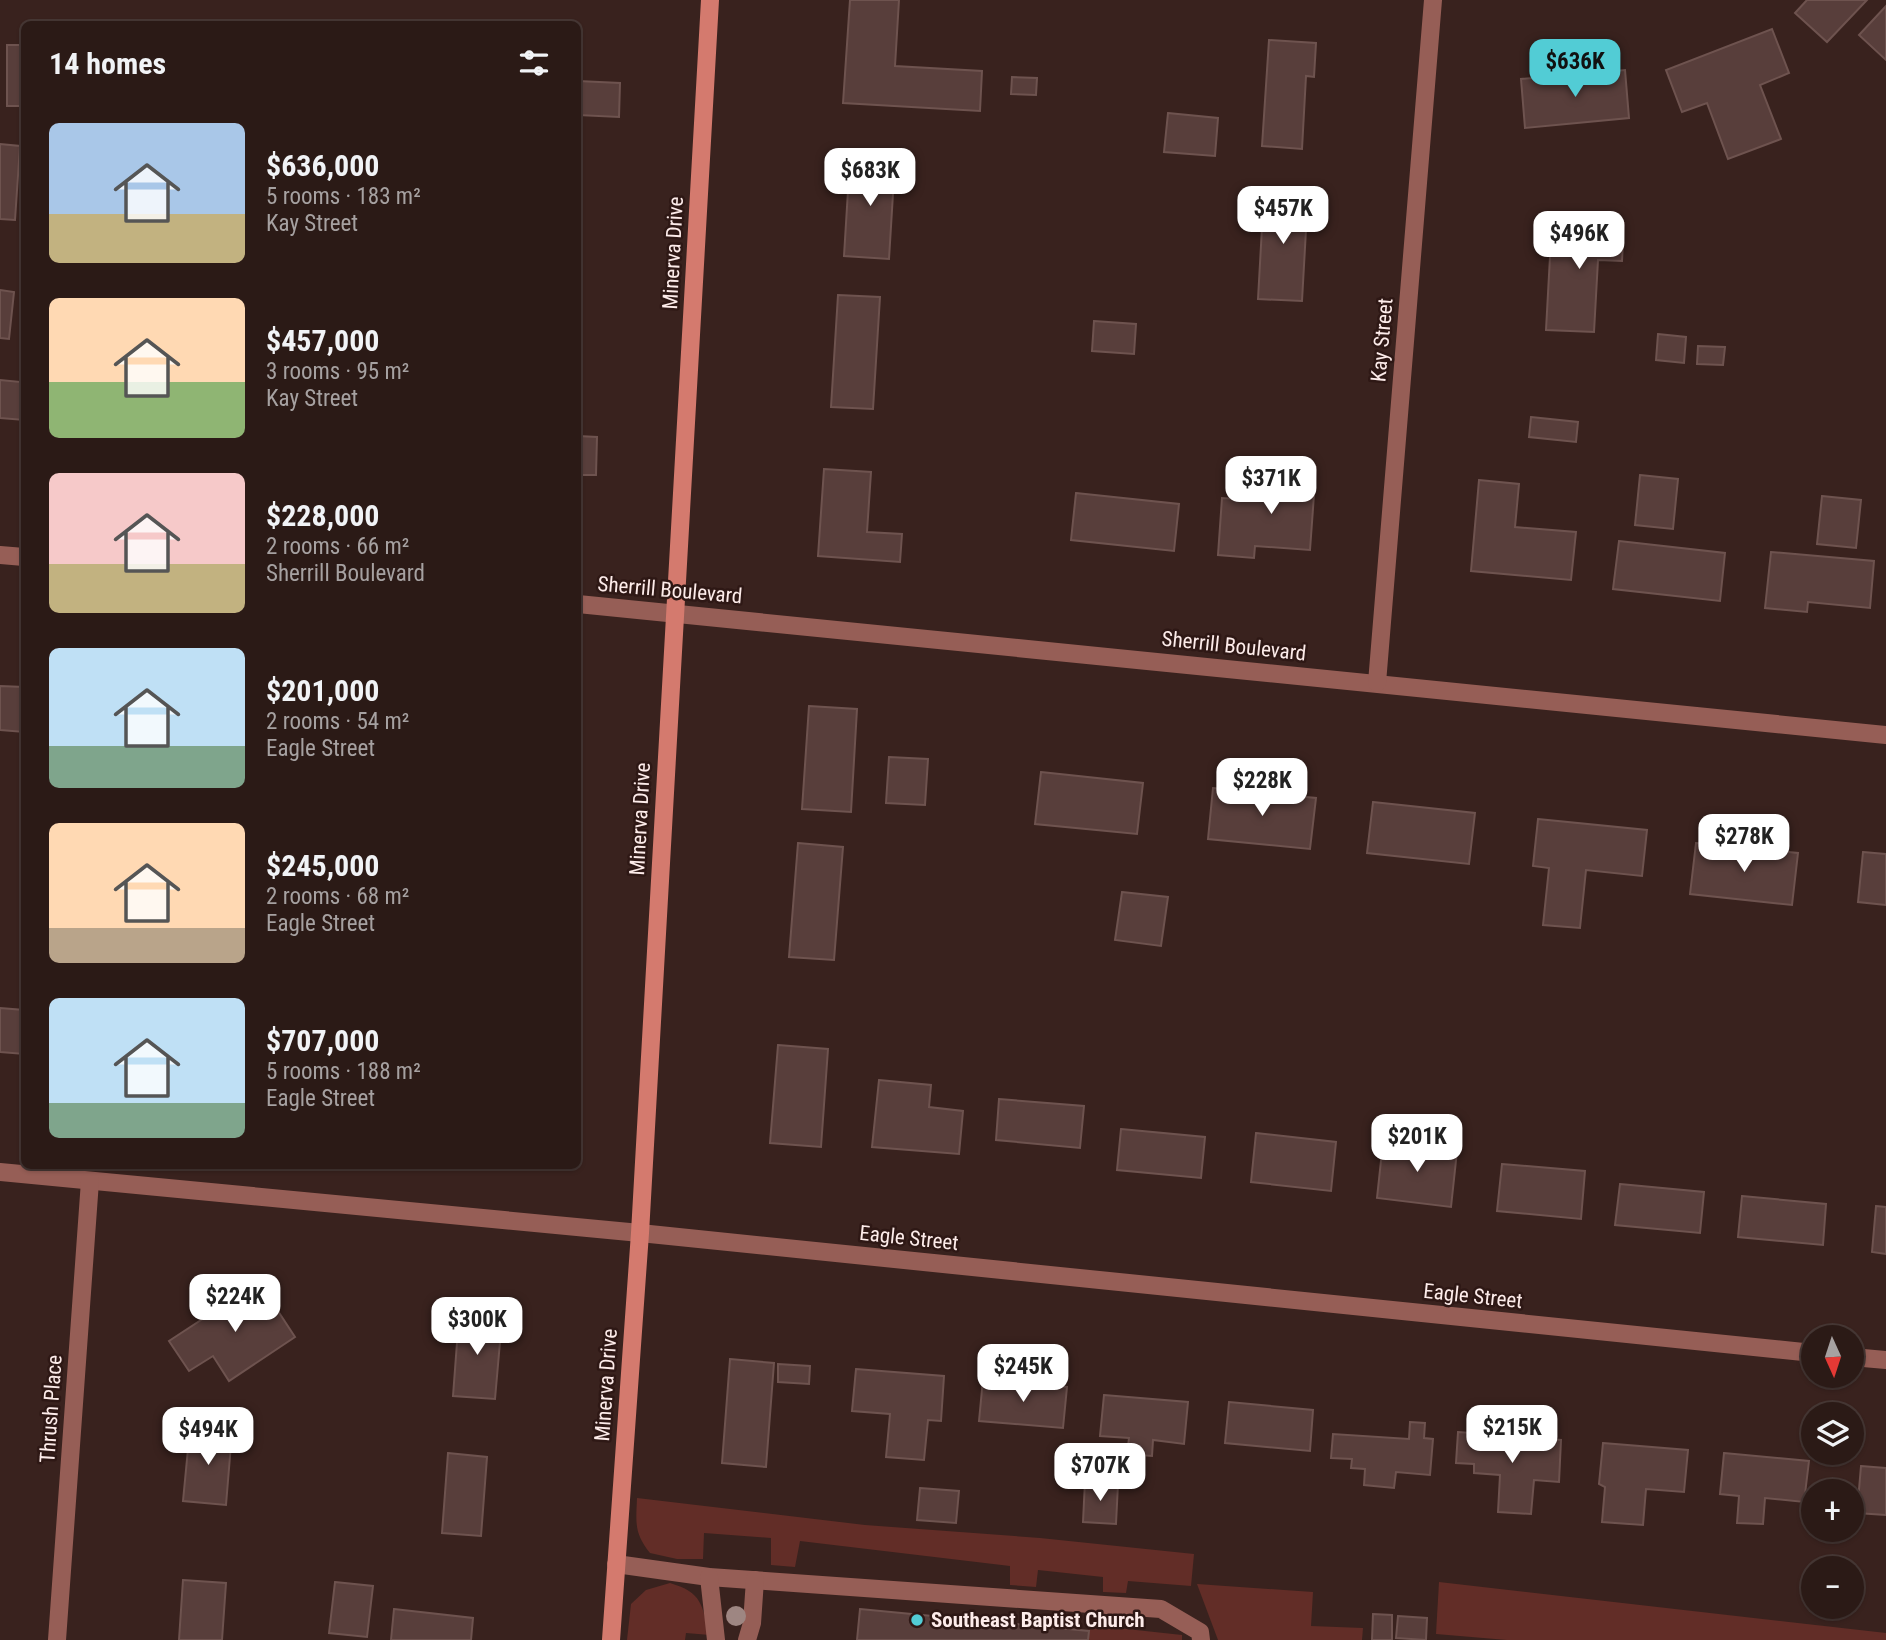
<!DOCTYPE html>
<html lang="en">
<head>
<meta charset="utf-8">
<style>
	:root { --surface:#2b1a16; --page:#33231f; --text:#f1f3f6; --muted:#a6a1a1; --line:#473835; --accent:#52ccd5 }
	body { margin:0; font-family:"Roboto Condensed",sans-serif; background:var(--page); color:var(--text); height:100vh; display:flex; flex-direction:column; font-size:26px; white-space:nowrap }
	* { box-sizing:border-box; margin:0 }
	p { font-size:23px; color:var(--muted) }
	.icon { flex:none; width:38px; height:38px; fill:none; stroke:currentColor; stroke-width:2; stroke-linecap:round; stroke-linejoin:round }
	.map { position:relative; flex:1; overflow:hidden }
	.sheet { position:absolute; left:21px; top:21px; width:560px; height:1148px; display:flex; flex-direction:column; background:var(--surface); border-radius:10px; box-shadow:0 2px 5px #0004,0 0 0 2px var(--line) }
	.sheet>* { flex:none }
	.needle { width:46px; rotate:177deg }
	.tools { position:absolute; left:1801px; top:1325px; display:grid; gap:14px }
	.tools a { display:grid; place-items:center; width:63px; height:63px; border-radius:50%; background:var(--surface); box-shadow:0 2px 5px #0004,0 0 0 2px var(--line); font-size:35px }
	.price { position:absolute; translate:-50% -60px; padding:0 16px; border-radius:14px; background:#fff; color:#222; font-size:23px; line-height:46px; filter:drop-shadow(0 2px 4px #0008) }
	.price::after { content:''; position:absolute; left:50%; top:42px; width:21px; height:16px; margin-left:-10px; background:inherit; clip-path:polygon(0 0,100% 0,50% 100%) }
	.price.current { background:var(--accent); color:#111 }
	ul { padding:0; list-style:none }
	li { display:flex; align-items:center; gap:21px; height:175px; padding:0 28px }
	li span { display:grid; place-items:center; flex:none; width:196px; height:140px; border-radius:10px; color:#555 }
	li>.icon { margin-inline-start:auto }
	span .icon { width:84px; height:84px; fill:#fffc; stroke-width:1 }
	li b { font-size:30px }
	h2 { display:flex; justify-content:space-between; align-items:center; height:84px; padding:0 28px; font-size:30px }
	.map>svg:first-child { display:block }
	.green { fill:#622d27 }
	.building { fill:#583e3b; stroke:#6e534f; stroke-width:2 }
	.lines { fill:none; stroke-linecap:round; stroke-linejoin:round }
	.lane { stroke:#965e56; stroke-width:18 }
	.street { stroke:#965e56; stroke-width:18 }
	.secondary { stroke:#d47a6e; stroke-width:18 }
	.tree { fill:#9e8682 }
	.poi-dot { fill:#52ccd5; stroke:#2e1815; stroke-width:2.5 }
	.labels { text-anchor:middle; stroke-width:5; stroke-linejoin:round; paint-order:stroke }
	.street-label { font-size:21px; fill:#fdecea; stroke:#2e1815 }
	.poi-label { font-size:21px; font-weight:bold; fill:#fdecea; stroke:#2e1815; text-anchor:start }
</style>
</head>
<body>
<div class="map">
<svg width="1886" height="1640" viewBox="0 0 1886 1640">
	<rect width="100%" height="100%" fill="#39221e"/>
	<g class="green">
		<path d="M637 1498 865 1525 1040 1538 1194 1554 1191 1586 1128 1581 1126 1593 1103 1592V1577L1038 1570 1036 1587 1010 1585V1566L800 1541 795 1567 771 1565V1538L704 1533 703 1559H677L650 1553C634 1533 636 1523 637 1498Z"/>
		<polygon points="1439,1582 1886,1633 1886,1640 1507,1640 1436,1634"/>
		<path d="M670 1583C703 1593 701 1604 710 1635L686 1633 685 1640H627L631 1604 646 1590Z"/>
		<polygon points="1197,1584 1313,1592 1311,1626 1363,1628 1362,1640 1218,1640"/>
		<polygon points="1090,1625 1182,1635 1182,1640 1088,1640"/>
	</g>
	<g class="building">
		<polygon points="850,0 899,0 895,66 982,71 980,111 843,103"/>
		<polygon points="1807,0 1867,0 1827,42 1795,13"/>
		<polygon points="1886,6 1886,60 1859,35"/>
		<polygon points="1772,29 1789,73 1760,85 1781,139 1728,159 1707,103 1682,112 1666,70"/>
		<polygon points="1269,40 1316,43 1314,77 1306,76 1302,149 1262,146"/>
		<rect x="7" y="45" width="17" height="61"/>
		<polygon points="1625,70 1629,118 1525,128 1521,79"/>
		<polygon points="1012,77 1037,78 1036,95 1011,94"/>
		<polygon points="578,81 620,83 619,117 578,115 578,128"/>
		<polygon points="1168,113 1218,118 1215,156 1164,152"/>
		<polygon points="0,144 20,146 15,220 0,219"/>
		<polygon points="850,158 895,161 889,259 844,256"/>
		<polygon points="1264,192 1308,194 1302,301 1258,299"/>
		<polygon points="1552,220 1624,223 1622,261 1598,260 1594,332 1546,330"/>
		<polygon points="0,290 14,292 9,339 0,338"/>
		<polygon points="838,295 880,297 873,409 831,407"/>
		<polygon points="1094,321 1136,324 1134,354 1092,351"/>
		<polygon points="1658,334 1686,337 1684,363 1656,360"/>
		<polygon points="1698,346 1725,347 1723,365 1697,364"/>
		<polygon points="23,359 24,420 0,418 0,380 20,382"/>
		<polygon points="1531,417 1578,422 1576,442 1529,437"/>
		<polygon points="578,436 597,437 596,475 578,475"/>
		<polygon points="1276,464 1316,467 1310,550 1255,546 1254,558 1218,555 1222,498 1273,501"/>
		<polygon points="824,469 871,472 867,532 902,534 900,562 818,556"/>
		<polygon points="1640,475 1678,479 1673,529 1635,525"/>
		<polygon points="1479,480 1519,484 1515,527 1576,532 1571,580 1471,571"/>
		<polygon points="1076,493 1179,504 1174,551 1071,540"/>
		<polygon points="1822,496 1861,500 1856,548 1817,544"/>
		<polygon points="1619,541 1725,553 1720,601 1613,589"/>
		<polygon points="1771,552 1874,561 1870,608 1808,602 1807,612 1765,608"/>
		<polygon points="0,686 24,687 24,732 0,730"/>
		<polygon points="809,706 857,709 851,812 802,809"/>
		<polygon points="889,757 928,759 925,805 886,803"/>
		<polygon points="1041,772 1143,783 1137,834 1035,824"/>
		<polygon points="1213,788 1316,798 1310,849 1208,839"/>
		<polygon points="1373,802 1475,813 1469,864 1367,853"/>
		<polygon points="1538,819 1647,830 1642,876 1586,870 1580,928 1543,925 1549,868 1533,866"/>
		<polygon points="798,843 843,847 834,960 789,957"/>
		<polygon points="1696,843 1798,853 1792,905 1690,894"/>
		<polygon points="1863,852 1886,854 1886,905 1858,902"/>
		<polygon points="1122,892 1168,897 1161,946 1115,940"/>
		<polygon points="0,1008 24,1010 24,1054 0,1052"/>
		<polygon points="778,1045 828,1049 821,1147 770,1143"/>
		<polygon points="879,1080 931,1085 929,1107 963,1111 959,1154 872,1147"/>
		<polygon points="999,1099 1084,1106 1080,1148 996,1140"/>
		<polygon points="1121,1129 1205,1137 1201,1178 1117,1170"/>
		<polygon points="1256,1133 1336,1142 1331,1191 1251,1182"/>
		<polygon points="1383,1142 1457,1151 1451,1207 1377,1198"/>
		<polygon points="1502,1164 1585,1171 1581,1219 1497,1211"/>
		<polygon points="1620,1184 1704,1192 1700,1233 1615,1225"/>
		<polygon points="1742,1196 1826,1204 1823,1245 1738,1237"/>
		<polygon points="1876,1206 1886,1207 1886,1254 1872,1252"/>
		<polygon points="259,1282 295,1337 229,1381 213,1356 189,1371 169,1341"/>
		<polygon points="459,1316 502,1319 495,1399 453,1396"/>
		<polygon points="730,1359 774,1363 766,1467 722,1463"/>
		<polygon points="778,1364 810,1366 809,1384 778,1382"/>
		<polygon points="856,1369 944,1376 941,1421 928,1420 924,1460 886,1457 890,1414 852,1411"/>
		<polygon points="983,1379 1067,1387 1063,1428 979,1421"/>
		<polygon points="1104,1395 1188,1402 1184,1444 1153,1440 1152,1456 1127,1454 1129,1438 1100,1436"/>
		<polygon points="1229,1402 1313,1410 1310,1451 1225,1443"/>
		<polygon points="1410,1422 1425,1423 1424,1438 1433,1439 1430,1475 1396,1472 1394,1488 1364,1485 1365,1469 1351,1468 1352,1459 1331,1458 1333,1434 1409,1439"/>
		<polygon points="190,1428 232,1432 226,1505 183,1501"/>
		<polygon points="1458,1432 1561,1440 1559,1482 1534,1480 1531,1514 1498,1512 1500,1475 1474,1473 1474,1464 1456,1463"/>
		<polygon points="1603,1443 1688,1450 1684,1492 1646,1489 1643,1525 1602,1522 1605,1487 1599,1484"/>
		<polygon points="448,1453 487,1457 481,1536 442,1533"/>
		<polygon points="1724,1453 1809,1461 1804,1502 1765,1498 1763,1524 1737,1523 1739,1496 1720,1494"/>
		<polygon points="1861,1466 1886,1468 1886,1515 1857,1513"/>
		<polygon points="1085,1481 1118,1484 1116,1524 1083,1522"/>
		<polygon points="920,1488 959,1491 956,1523 917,1520"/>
		<polygon points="183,1580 226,1583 222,1640 179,1640"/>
		<polygon points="335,1582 373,1586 367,1637 329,1633"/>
		<polygon points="394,1609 473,1618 471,1640 391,1640"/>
		<polygon points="860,1609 1089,1631 1088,1640 857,1640"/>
		<polygon points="1373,1614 1392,1615 1392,1640 1372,1640"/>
		<polygon points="1398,1616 1427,1618 1426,1640 1396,1638"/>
	</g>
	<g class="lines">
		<g class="lane">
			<polyline points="616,1564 709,1577 1161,1609 1200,1632 1201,1640"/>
			<polyline points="709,1577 716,1640"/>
			<polyline points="747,1640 752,1623 755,1580"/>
		</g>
		<g class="street">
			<polyline points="0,555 24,557"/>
			<polyline points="578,604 1886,735"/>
			<polyline points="1377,683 1433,0"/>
			<polyline points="0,1172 640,1233 1813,1353"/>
			<polyline points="1852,1357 1886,1360"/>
			<polyline points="57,1640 90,1181"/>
		</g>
		<polyline class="secondary" points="611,1640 640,1233 710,0"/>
	</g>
	<circle class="tree" cx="736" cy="1616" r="10"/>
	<circle class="poi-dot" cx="917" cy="1620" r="7"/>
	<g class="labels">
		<g class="street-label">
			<text transform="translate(673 253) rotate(-87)" y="7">Minerva Drive</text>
			<text transform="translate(1382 340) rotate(-85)" y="7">Kay Street</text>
			<text transform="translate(670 590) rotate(5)" y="7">Sherrill Boulevard</text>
			<text transform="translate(1234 646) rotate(6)" y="7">Sherrill Boulevard</text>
			<text transform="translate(640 819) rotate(-87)" y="7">Minerva Drive</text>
			<text transform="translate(909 1238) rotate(6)" y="7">Eagle Street</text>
			<text transform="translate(1473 1296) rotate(6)" y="7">Eagle Street</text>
			<text transform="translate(606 1385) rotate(-86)" y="7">Minerva Drive</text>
			<text transform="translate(51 1409) rotate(-86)" y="7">Thrush Place</text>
		</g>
		<g class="poi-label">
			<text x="931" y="1627">Southeast Baptist Church</text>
		</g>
	</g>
</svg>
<div class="tools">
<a><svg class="needle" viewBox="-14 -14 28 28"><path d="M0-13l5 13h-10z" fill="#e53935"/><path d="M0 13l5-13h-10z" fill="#a6a1a1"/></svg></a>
<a><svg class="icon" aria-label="layers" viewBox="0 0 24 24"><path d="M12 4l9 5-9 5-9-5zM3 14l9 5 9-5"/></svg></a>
<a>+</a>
<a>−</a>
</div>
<b class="price current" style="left:1575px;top:99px">$636K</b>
<b class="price" style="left:870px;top:208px">$683K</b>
<b class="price" style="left:1283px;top:246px">$457K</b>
<b class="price" style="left:1579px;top:271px">$496K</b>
<b class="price" style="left:1271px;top:516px">$371K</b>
<b class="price" style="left:1262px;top:818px">$228K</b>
<b class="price" style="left:1744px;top:874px">$278K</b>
<b class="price" style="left:1417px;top:1174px">$201K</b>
<b class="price" style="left:235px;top:1334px">$224K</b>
<b class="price" style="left:477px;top:1357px">$300K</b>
<b class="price" style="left:1023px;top:1404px">$245K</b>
<b class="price" style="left:1512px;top:1465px">$215K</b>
<b class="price" style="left:208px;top:1467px">$494K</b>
<b class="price" style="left:1100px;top:1503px">$707K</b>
<section class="sheet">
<h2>14 homes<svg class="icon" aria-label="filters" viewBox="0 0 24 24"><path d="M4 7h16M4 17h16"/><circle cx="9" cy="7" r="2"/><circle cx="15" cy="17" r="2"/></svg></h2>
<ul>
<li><span style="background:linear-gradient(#a9c7e8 65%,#c2b280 0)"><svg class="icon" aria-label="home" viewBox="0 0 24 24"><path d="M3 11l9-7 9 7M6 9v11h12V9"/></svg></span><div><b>$636,000</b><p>5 rooms · 183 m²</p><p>Kay Street</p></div></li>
<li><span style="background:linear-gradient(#ffd9b3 60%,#8fb573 0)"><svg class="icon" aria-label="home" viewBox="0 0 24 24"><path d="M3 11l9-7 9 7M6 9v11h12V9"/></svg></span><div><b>$457,000</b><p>3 rooms · 95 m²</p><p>Kay Street</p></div></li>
<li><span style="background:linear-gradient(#f6c9c9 65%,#c2b280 0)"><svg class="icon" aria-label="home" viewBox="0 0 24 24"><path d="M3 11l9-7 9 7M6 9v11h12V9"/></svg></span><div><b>$228,000</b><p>2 rooms · 66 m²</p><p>Sherrill Boulevard</p></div></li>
<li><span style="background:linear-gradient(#bfe0f5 70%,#7fa58c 0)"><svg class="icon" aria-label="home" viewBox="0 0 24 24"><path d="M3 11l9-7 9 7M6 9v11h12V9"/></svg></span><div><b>$201,000</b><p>2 rooms · 54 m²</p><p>Eagle Street</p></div></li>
<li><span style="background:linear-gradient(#ffd9b3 75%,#b9a48a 0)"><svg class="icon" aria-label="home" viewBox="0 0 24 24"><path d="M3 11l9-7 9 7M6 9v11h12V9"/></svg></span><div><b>$245,000</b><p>2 rooms · 68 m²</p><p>Eagle Street</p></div></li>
<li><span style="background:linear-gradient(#bfe0f5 75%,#7fa58c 0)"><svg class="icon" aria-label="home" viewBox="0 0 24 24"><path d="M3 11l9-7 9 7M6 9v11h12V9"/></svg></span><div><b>$707,000</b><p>5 rooms · 188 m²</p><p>Eagle Street</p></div></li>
</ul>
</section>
</div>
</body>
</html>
